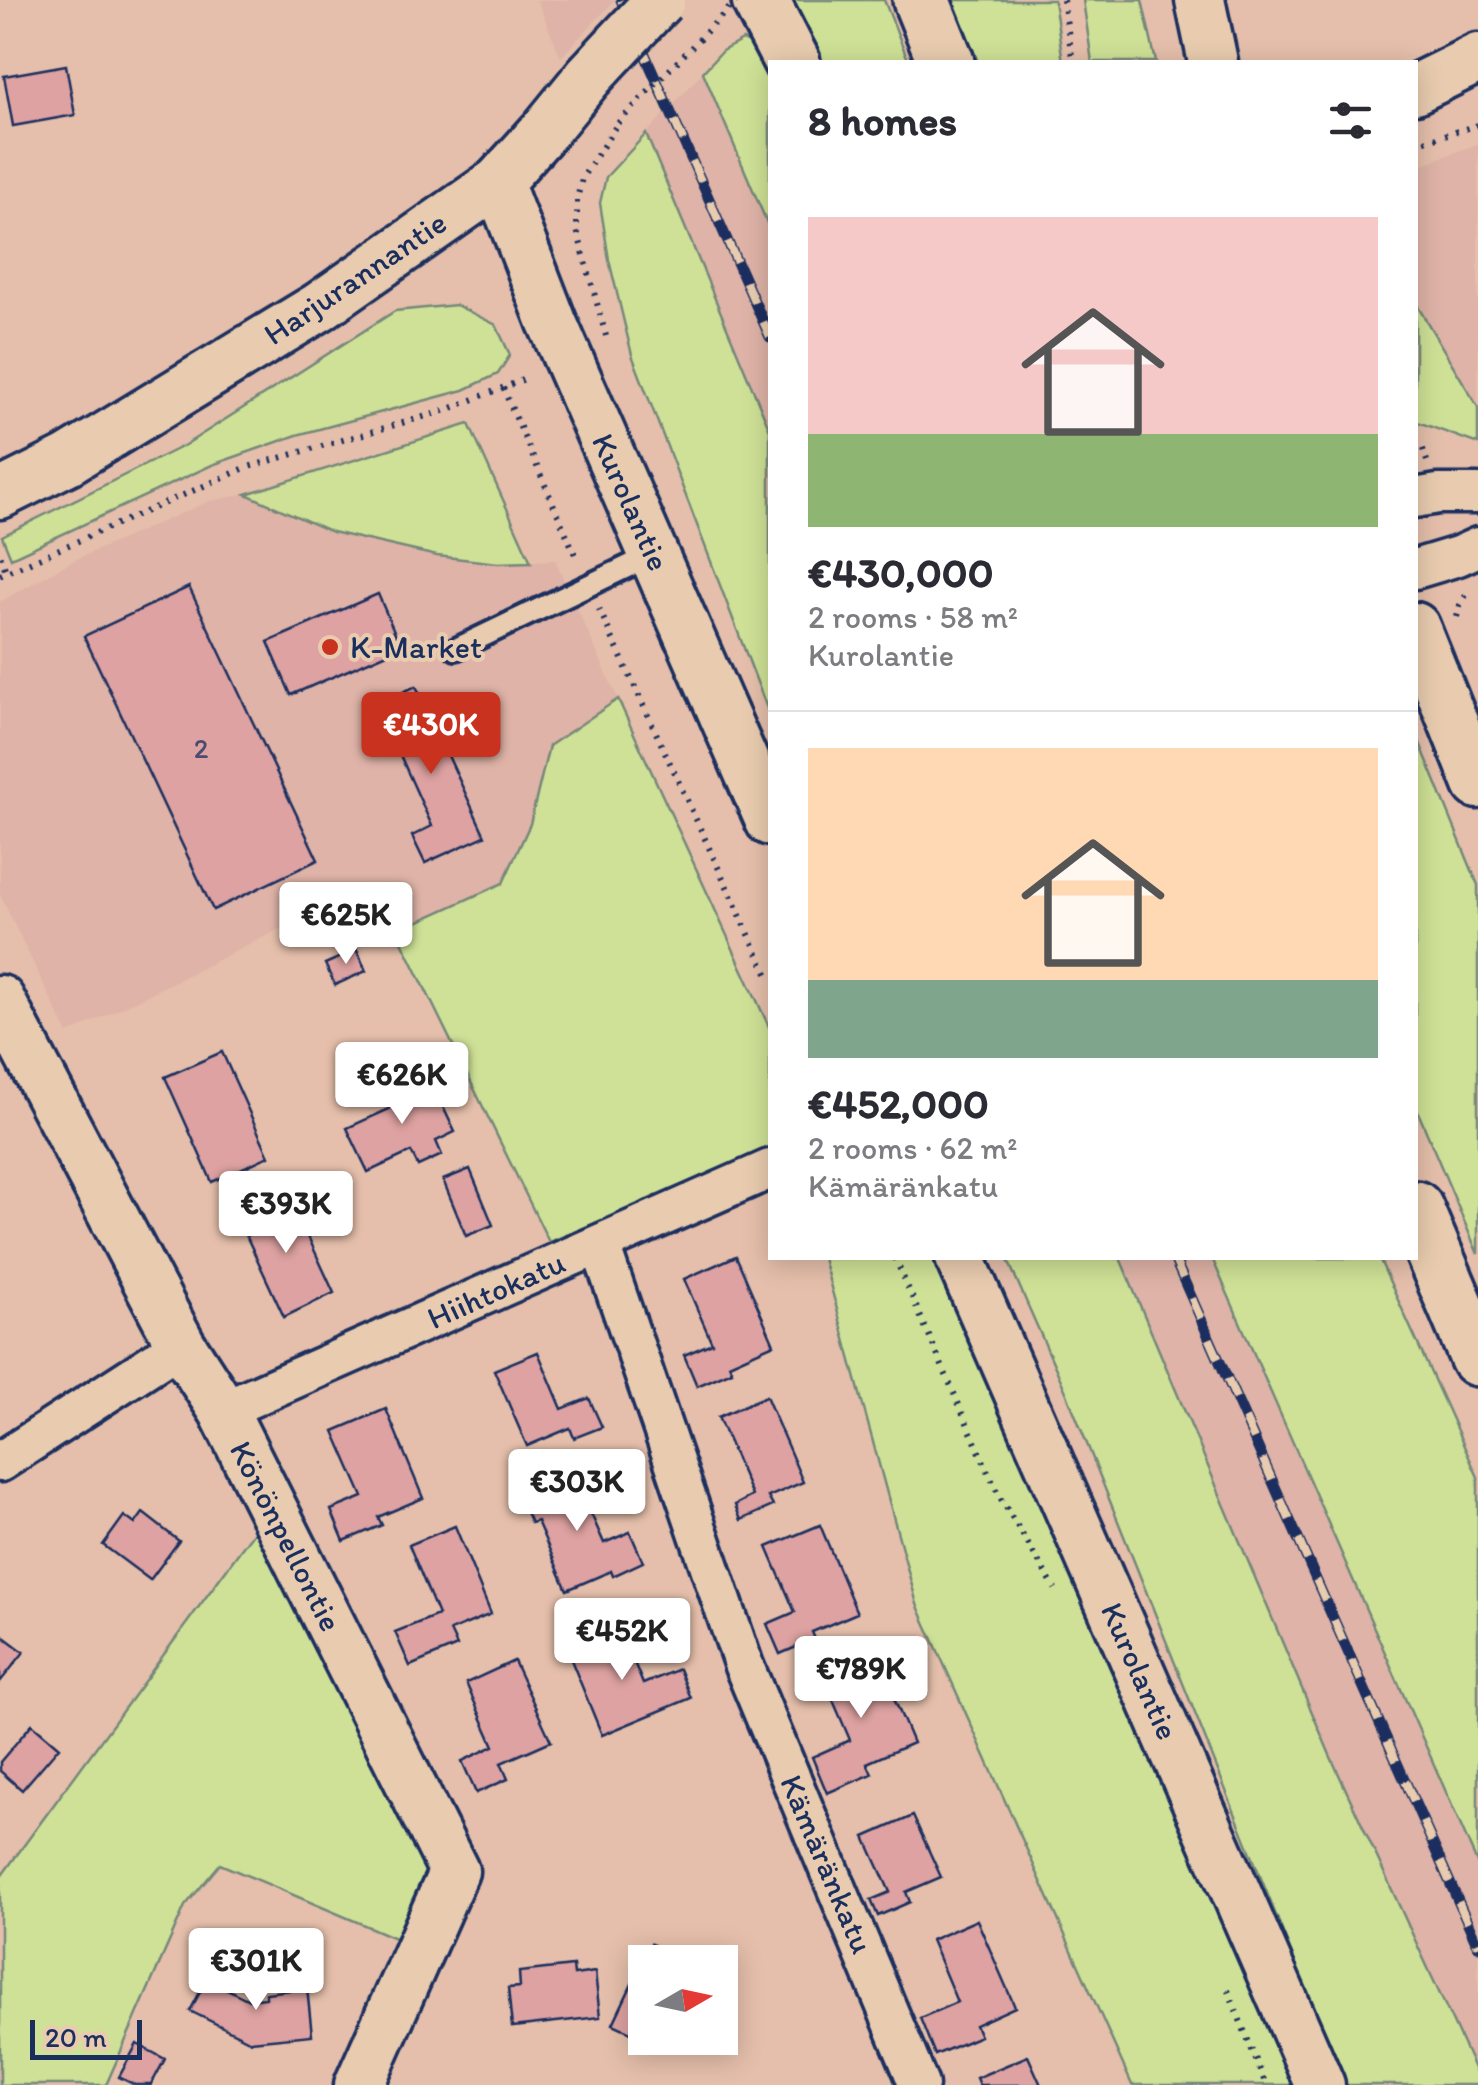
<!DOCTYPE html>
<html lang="en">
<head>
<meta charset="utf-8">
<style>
	:root { --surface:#fff; --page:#f7f7f7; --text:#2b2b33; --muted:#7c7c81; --line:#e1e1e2; --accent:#c8321e }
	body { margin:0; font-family:Itim,sans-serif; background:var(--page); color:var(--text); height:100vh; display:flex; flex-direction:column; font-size:38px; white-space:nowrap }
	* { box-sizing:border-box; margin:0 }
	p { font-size:32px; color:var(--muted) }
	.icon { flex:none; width:55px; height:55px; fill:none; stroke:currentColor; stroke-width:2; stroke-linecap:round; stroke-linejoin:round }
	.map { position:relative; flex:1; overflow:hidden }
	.sheet { position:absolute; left:768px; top:60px; width:650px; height:1200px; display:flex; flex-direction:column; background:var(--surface); border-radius:0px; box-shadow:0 5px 25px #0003 }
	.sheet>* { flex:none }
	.needle { width:65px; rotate:81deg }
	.buttons { position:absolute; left:628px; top:1945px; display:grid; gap:20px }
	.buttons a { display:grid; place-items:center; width:110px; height:110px; border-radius:0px; background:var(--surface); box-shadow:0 5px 25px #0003; font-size:50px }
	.scale { position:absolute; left:30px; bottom:25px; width:112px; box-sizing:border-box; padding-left:10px; border:5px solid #1b2f5e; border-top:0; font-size:28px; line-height:35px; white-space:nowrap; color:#1b2f5e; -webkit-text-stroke:8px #e9ccaf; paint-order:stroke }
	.price { position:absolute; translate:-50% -85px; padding:0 22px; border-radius:10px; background:#fff; color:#222; font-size:32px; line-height:65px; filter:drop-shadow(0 2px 5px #0008) }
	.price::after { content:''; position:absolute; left:50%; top:60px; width:30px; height:22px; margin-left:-15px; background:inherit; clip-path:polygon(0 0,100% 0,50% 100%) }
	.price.on { background:var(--accent); color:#fff }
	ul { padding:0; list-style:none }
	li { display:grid; align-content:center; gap:20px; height:530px; padding:0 40px }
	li+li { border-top:2px solid var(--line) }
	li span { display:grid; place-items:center; height:310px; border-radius:0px; color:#555 }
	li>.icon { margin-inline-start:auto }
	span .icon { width:180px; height:180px; fill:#fffc; stroke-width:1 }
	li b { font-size:42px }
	h2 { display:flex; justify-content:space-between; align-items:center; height:120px; padding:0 40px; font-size:42px }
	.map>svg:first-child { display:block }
	.built { fill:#dfb3a7 }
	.green { fill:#cfe196; stroke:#75887a; stroke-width:2.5 }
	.building { fill:#dda2a1; stroke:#1b2f5e; stroke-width:2.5 }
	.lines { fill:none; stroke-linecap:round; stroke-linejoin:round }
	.service-casing { stroke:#1b2f5e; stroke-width:28 }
	.minor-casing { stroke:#1b2f5e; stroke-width:45 }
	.tertiary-casing { stroke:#1b2f5e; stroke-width:55 }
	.trunk-casing { stroke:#1b2f5e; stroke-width:62 }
	.path { stroke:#1b2f5e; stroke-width:6; stroke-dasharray:2.5 8; stroke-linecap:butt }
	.service { stroke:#e9ccaf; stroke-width:20 }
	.minor { stroke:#e9ccaf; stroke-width:38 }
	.tertiary { stroke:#e9ccaf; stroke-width:48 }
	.trunk { stroke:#e9ccaf; stroke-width:55 }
	.rail-casing { stroke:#1b2f5e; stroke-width:11 }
	.rail { stroke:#e9ccaf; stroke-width:8; stroke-dasharray:22; stroke-linecap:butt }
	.tertiary-bridge-casing { stroke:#1b2f5e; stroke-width:55; stroke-linecap:butt }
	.path-bridge { stroke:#1b2f5e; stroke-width:6; stroke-dasharray:2.5 8; stroke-linecap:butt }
	.tertiary-bridge { stroke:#e9ccaf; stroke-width:48 }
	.poi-dot { fill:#c8321e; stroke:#e9ccaf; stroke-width:4 }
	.labels { text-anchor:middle; stroke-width:8; stroke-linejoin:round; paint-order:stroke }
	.number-label { font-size:28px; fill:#4c4c6f }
	.street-label { font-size:32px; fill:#1b2f5e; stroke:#e9ccaf }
	.poi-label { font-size:32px; fill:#1b2f5e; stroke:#e9ccaf; text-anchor:start }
</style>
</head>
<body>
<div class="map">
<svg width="1478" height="2085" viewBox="0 0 1478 2085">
	<rect width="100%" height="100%" fill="#e5bfab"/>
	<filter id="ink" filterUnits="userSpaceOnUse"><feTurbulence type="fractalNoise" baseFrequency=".01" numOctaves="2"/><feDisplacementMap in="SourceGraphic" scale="20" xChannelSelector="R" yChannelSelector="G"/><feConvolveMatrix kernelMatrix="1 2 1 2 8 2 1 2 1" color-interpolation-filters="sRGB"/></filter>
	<g filter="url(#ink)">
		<g class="built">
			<polygon points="537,0 615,0 561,57"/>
			<polygon points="703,72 770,230 770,430 646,134"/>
			<polygon points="1478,144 1478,407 1415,302 1415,167"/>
			<polygon points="246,494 332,532 437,556 498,563 555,560 618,699 549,746 530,824 503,883 397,931 373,883 68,1034 0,895 0,602 72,561 210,501"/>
			<polygon points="1120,1258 1212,1258 1478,1865 1478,2077 1330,1755"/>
		</g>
		<g class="green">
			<polygon points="788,0 884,0 909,62 816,62"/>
			<polygon points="952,0 1054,0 1063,62 978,62"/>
			<polygon points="1083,0 1142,0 1156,62 1092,62"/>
			<polygon points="743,40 760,48 770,62 770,230 703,72 722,51"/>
			<polygon points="646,134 770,430 770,716 632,355 609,260 600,203 606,177"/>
			<polygon points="1415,302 1478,407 1478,444 1415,421"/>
			<polygon points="456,305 496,325 510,355 498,374 464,390 297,435 212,465 11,558 2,536 185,445 395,311"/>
			<polygon points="469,424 531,562 498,563 437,556 332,532 246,494"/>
			<polygon points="618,699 770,1029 770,1153 549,1242 397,931 503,883 530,824 549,746"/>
			<polygon points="1415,731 1478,885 1478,1254 1415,1105"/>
			<polygon points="823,1258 932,1258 1310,2085 1132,2085 917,1604"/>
			<polygon points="1007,1258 1120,1258 1330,1755 1478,2077 1478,2085 1344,2085 1067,1394"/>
			<polygon points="1212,1258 1379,1258 1478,1477 1478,1865"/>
			<polygon points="261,1522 430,1869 402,1941 220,1864 185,1906 106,2085 0,2085 0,1878"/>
		</g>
		<g class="building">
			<polygon points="66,65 75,115 13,126 4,76"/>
			<polygon points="189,587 318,860 213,910 84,636"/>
			<polygon points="378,594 401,647 291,695 268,642"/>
			<polygon points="416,686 485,836 425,863 412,836 432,826 377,704"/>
			<polygon points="357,950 366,971 335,985 325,964"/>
			<polygon points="222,1052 269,1156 212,1182 165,1077"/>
			<polygon points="405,1073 417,1099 435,1090 455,1132 436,1141 442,1155 418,1166 411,1152 368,1172 347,1128 389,1109 379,1086"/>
			<polygon points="470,1169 493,1225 466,1236 443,1180"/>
			<polygon points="289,1195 334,1293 284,1317 238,1218"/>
			<polygon points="736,1256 774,1344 729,1364 732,1371 697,1386 684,1355 712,1343 684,1279"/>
			<polygon points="538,1352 562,1409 589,1398 602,1427 574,1438 570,1428 527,1446 494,1370"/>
			<polygon points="766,1396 803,1482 768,1497 773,1506 741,1520 735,1505 752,1496 718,1417"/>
			<polygon points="386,1409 423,1498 378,1517 382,1525 344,1541 331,1510 363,1497 334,1431"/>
			<polygon points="573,1473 604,1543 630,1532 643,1562 613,1576 611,1571 567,1590 537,1521 531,1523 519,1497"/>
			<polygon points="143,1513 179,1541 150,1580 103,1545 124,1516 135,1524"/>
			<polygon points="820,1525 857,1613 812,1632 815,1639 780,1654 767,1624 795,1612 767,1547"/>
			<polygon points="455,1526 491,1614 450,1631 457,1646 410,1666 395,1632 438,1615 409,1545"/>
			<polygon points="620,1628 643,1684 679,1669 691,1698 602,1735 567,1650"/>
			<polygon points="0,1634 24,1652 0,1682"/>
			<polygon points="873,1649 913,1743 867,1763 872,1774 827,1793 812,1757 850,1740 821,1672"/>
			<polygon points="514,1661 551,1741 501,1763 508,1779 476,1793 462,1761 494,1746 466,1683"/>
			<polygon points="32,1724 59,1747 22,1790 0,1771 0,1762"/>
			<polygon points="913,1816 941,1877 906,1892 910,1902 878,1916 871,1900 890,1892 865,1837"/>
			<polygon points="977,1920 1015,2007 975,2025 980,2036 935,2055 920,2018 957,2002 931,1940"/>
			<polygon points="651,1944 685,1960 684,1962 645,1962 645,2038 649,2038 648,2040 613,2024"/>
			<polygon points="573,1966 574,1975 595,1972 600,2017 512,2027 508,1988 520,1987 519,1972"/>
			<polygon points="207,1979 249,2000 266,1998 266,1993 307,1988 312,2035 251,2041 190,2011"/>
			<polygon points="137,2044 165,2059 151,2085 135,2085 119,2077"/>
			<polygon points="1028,2056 1041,2085 979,2085 976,2078"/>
		</g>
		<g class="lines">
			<defs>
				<polyline id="service" points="456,649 654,554"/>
				<g id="minor">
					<polyline points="1415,498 1438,494 1478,494"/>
					<polyline points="1415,569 1458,556 1478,547"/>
					<polyline points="600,1245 744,1666 919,2085"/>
					<polyline points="223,1410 770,1169"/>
					<polyline points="0,1462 181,1345"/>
				</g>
				<g id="tertiary">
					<polyline points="1200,0 1213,62"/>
					<polyline points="1415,89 1478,58"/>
					<polyline points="498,182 552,322 770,821"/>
					<polyline points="0,494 68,460 319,307 498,182 545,130 589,76"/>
					<polyline points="1415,627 1478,784"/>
					<polyline points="0,1000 181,1345 223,1410 454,1871 359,2085"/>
					<polyline points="960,1258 1320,2085"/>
				</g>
				<g id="trunk">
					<polyline points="760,0 792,62"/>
					<polyline points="921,0 946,62"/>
					<polyline points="1415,1209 1478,1358"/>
				</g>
			</defs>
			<use href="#service" class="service-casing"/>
			<use href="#minor" class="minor-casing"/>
			<use href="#tertiary" class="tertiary-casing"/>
			<use href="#trunk" class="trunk-casing"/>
			<g class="path">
				<polyline points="1063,0 1073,62"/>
				<polyline points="1415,144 1478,125"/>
				<polyline points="606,336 577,230 577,199 582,178 618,123"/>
				<polyline points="503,388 578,561"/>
				<polyline points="1415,443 1422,446 1427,461"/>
				<polyline points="0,556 7,573"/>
				<polyline points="0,575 245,468 444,411 530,377"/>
				<polyline points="599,609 770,980"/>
				<polyline points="1457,617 1460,605 1468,592"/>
				<polyline points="895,1258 998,1494 1055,1589"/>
				<polyline points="1228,1990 1266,2085"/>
			</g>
			<use href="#service" class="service"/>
			<use href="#minor" class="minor"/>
			<use href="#tertiary" class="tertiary"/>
			<use href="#trunk" class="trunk"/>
			<defs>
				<g id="rail">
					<polyline points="621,0 770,337"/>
					<polyline points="1174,1258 1478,1946"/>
				</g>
			</defs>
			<use href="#rail" class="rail-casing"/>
			<use href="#rail" class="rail"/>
			<defs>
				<polyline id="tertiary-bridge" points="589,76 660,0"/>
			</defs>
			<use href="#tertiary-bridge" class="tertiary-bridge-casing"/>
			<polyline class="path-bridge" points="618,123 737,0"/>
			<use href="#tertiary-bridge" class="tertiary-bridge"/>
		</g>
	</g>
	<circle class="poi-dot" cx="330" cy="647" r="10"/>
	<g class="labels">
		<g class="number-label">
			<text x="201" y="758">2</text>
		</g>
		<g class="street-label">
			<text transform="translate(355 278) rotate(-34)" y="11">Harjurannantie</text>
			<text transform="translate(631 502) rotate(66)" y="11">Kurolantie</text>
			<text transform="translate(496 1290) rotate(-24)" y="11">Hiihtokatu</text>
			<text transform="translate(286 1536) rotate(63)" y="11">Könönpellontie</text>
			<text transform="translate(1140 1671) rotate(66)" y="11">Kurolantie</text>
			<text transform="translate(827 1864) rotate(67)" y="11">Kämäränkatu</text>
		</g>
		<g class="poi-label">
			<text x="350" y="658">K-Market</text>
		</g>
	</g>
</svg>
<div class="buttons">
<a><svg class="needle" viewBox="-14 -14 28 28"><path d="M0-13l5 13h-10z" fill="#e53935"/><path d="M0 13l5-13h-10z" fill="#7c7c81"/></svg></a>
</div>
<div class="scale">20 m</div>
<b class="price on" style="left:431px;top:777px">€430K</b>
<b class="price" style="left:346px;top:967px">€625K</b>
<b class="price" style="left:402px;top:1127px">€626K</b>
<b class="price" style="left:286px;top:1256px">€393K</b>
<b class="price" style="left:577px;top:1534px">€303K</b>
<b class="price" style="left:622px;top:1683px">€452K</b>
<b class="price" style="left:861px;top:1721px">€789K</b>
<b class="price" style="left:256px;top:2013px">€301K</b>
<section class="sheet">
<h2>8 homes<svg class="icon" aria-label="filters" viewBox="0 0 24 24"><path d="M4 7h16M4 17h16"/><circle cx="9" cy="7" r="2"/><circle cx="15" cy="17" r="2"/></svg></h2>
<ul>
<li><span style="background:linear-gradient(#f6c9c9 70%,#8fb573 0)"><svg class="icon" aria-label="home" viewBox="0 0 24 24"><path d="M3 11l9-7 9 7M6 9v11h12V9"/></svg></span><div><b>€430,000</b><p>2 rooms · 58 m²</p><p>Kurolantie</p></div></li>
<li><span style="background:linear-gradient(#ffd9b3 75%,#7fa58c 0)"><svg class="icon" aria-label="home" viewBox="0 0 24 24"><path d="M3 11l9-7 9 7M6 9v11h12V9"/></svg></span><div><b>€452,000</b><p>2 rooms · 62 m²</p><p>Kämäränkatu</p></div></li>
</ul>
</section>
</div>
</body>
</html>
